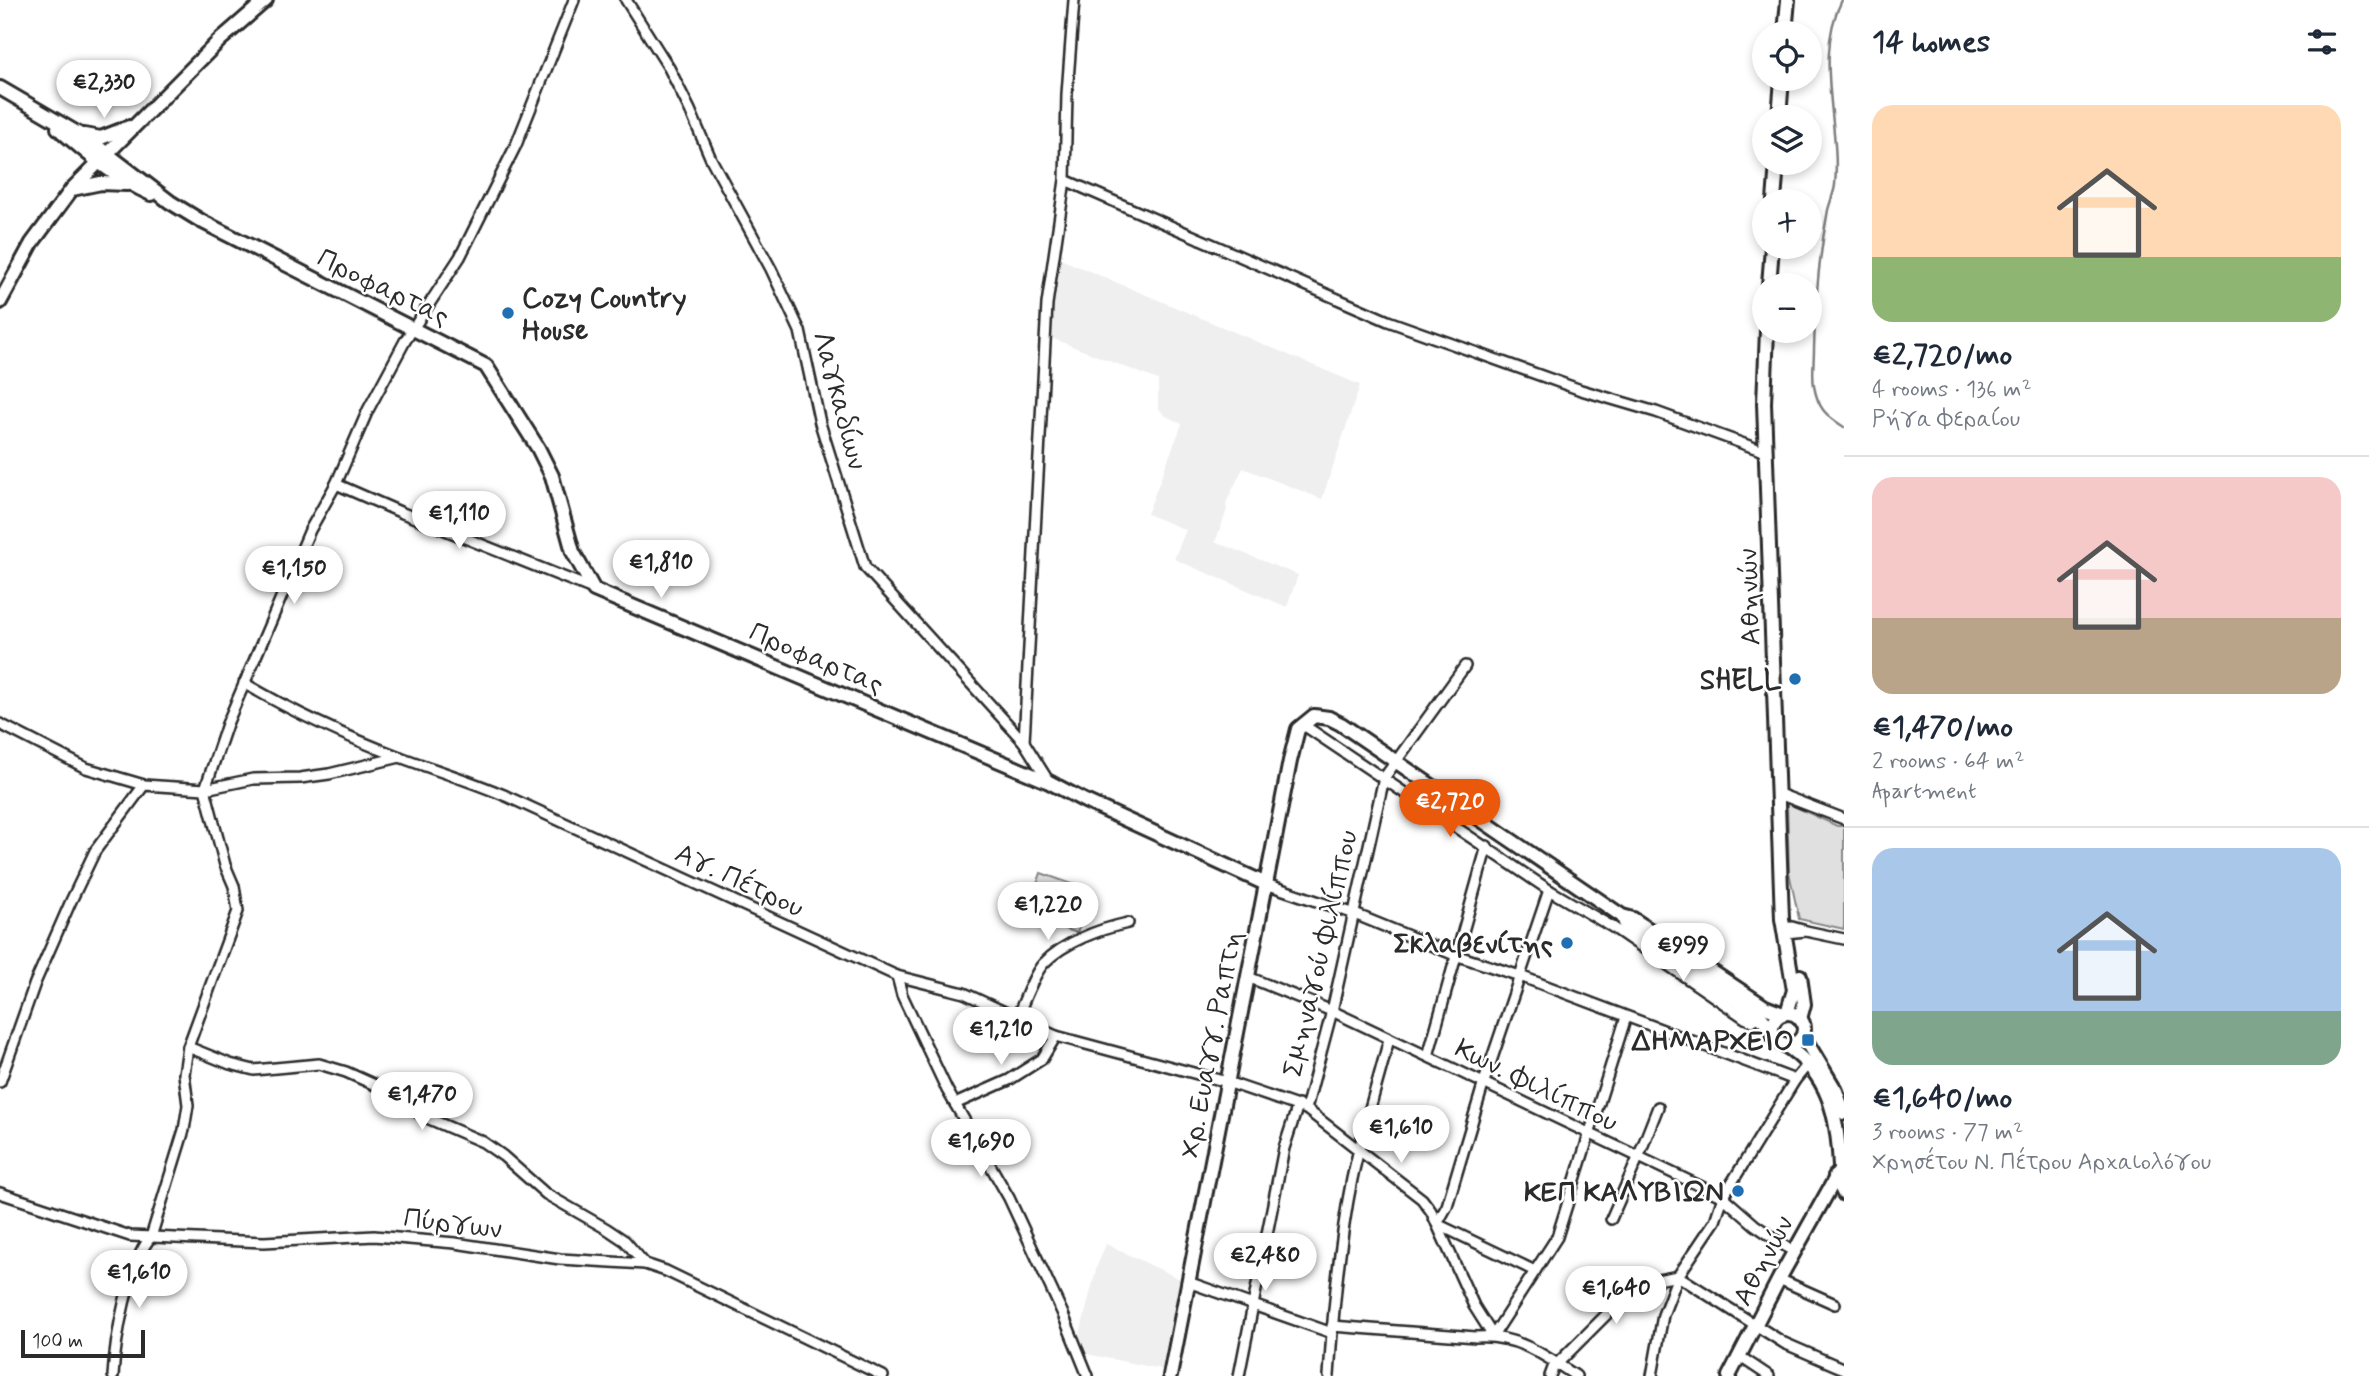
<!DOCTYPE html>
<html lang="en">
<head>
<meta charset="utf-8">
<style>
	:root { --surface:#fff; --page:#f2f2f3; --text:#1f2937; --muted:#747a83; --line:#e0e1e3; --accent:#ea580c }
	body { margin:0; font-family:Mynerve,sans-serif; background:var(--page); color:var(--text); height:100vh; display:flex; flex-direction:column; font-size:26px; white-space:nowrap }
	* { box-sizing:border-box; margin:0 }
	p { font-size:23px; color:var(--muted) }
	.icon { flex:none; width:38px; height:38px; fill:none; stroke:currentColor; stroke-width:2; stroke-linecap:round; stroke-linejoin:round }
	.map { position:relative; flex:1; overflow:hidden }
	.panel { display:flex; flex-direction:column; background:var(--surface); width:525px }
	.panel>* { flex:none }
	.tools { position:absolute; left:1752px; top:21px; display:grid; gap:14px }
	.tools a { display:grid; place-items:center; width:70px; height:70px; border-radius:50%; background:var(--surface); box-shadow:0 4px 10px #0003; font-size:35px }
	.scale { position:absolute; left:21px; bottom:18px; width:124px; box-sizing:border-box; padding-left:7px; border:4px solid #2b2b2b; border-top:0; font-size:19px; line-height:24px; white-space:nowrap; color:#2b2b2b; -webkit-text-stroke:5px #fff; paint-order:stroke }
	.price { position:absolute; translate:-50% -60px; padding:0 16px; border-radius:24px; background:#fff; color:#222; font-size:23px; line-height:46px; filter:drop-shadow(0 2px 4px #0008) }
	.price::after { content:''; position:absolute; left:50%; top:42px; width:21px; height:16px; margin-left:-10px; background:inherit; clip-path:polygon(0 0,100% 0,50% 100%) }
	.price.selected { background:var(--accent); color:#fff }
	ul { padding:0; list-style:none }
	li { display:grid; align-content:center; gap:14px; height:371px; padding:0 28px }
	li+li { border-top:2px solid var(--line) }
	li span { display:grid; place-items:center; height:217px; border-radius:21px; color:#555 }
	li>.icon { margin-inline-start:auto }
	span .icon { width:126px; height:126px; fill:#fffc; stroke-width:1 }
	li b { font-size:30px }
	h2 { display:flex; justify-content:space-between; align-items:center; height:84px; padding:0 28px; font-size:30px }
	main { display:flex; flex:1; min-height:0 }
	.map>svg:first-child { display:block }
	.built { fill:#efefef }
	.green { fill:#e0e0e0; stroke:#868686; stroke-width:2 }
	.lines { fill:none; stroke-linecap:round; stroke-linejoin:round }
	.stream { stroke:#7e7e7e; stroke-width:2.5 }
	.street-casing { stroke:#2b2b2b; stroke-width:14 }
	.secondary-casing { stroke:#2b2b2b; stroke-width:18 }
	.street { stroke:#fff; stroke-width:9 }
	.secondary { stroke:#fff; stroke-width:12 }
	.poi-dot { fill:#1f6fb2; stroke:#fff; stroke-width:2.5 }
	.labels { text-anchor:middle; stroke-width:5; stroke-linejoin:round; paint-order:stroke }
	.street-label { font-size:28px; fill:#2b2b2b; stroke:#fff }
	.poi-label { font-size:28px; font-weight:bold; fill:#2b2b2b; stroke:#fff; text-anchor:end }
</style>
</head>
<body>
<main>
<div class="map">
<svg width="1844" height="1376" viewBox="0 0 1844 1376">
	<rect width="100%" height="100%" fill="#fff"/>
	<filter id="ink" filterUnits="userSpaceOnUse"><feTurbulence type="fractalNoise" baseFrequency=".0143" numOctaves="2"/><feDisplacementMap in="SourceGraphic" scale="14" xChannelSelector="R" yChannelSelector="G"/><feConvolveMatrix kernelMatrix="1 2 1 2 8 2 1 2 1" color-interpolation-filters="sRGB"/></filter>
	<g filter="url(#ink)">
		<g class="built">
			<polygon points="1058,258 1360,385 1322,499 1243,468 1226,503 1227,510 1215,542 1298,575 1287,607 1174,559 1186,530 1147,514 1182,424 1164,415 1158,407 1158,380 1049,337"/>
			<polygon points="1106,1244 1182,1280 1166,1370 1082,1353 1078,1342 1097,1266"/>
		</g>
		<g class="green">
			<polygon points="1787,803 1837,826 1844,826 1844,929 1799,919 1789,872"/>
			<polygon points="1041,873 1092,891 1077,933 1026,915"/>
		</g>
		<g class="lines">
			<path class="stream" d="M1842 0C1813 56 1841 125 1835 185 1834 193 1830 202 1828 210 1819 256 1815 302 1814 349 1814 361 1812 374 1814 386 1818 408 1825 415 1844 427"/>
			<defs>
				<g id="street">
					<polyline points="626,0 669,68 690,110 711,159 771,269 800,331 820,423 865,567 1024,742 1049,782"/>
					<polyline points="1065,180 1388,321 1581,390 1656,412 1766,452"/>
					<polyline points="336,484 400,512 593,589"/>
					<path d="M244 683C293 712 347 737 400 757 435 770 471 781 506 796L897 976 964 993 1056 1036 1227 1082 1306 1109 1422 1199 1431 1211 1474 1306 1493 1336"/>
					<polyline points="0,724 86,768 144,785"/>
					<polyline points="1302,724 1549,890 1614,928 1745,1018 1752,1021 1760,1016"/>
					<polyline points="1024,742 1047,304 1065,180 1067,94 1074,0"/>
					<polyline points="1779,794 1844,819"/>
					<polyline points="1266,884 1352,913 1455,955 1520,976 1795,1080"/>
					<polyline points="1784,928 1792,927 1806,931 1785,933"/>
					<polyline points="1806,931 1844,939"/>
					<polyline points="897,976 902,995 947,1090 1009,1198 1062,1312 1088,1376"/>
					<polyline points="1248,977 1332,1011 1723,1197 1755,1225 1794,1252"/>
					<path d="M1017 1017C1024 1002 1034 973 1044 963 1064 942 1100 929 1128 923"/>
					<polyline points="188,1047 230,1064 254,1070 319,1064 346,1072 375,1085 425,1117 483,1142 503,1156 546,1194 607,1229 625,1241 645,1264"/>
					<polyline points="1428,1056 1487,846"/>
					<polyline points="0,1082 35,983 71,901 95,851 144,785 205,789 253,779 300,778 329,774 400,757"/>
					<polyline points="955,1104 1009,1080 1042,1059 1056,1036"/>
					<polyline points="1306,1109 1332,1011 1384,778 1465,666"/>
					<polyline points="0,1193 130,1236 264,1242 374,1236 455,1243 560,1259 645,1264 666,1271 883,1376"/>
					<polyline points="1611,1219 1638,1158 1658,1107"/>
					<polyline points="1535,1271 1437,1224 1447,1206 1484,1082 1549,890"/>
					<polyline points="1678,1276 1784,1343 1844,1369"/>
					<polyline points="1779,1279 1835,1304"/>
					<polyline points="1188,1282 1332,1333"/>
					<path d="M1332 1326 1476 1337C1516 1334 1544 1355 1576 1376"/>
					<polyline points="1493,1336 1557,1237 1626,1017"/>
					<polyline points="1739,1356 1769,1376"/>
					<path d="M113 1376C115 1341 128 1263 151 1237L184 1130 188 1105 184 1074 188 1047 238 911 234 886 225 865 205 789 227 724 310 530 336 484 368 410 405 341 460 257 516 145 574 0"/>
					<polyline points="1239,1376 1284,1148 1298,1105"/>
					<path d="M1329 1376C1333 1311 1339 1243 1352 1179 1362 1132 1377 1086 1389 1039"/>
					<polyline points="1550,1376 1553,1368 1637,1284 1678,1276"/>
					<polyline points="1652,1376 1663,1315 1678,1276 1715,1221 1723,1197 1795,1080 1808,1064"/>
				</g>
				<g id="secondary">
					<polyline points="1785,33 1788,0"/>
					<polyline points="0,88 89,140 170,202 201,221 486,366 538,448 552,476 573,552 594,590 1049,782 1085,801 1266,884"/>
					<polyline points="1779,117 1782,79"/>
					<path d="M58 128C87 153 115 178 151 194"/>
					<polyline points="84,135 101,138 129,127"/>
					<polyline points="72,189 101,183 127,184"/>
					<polyline points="1774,201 1777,163"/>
					<polyline points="1769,285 1772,247"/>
					<polyline points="0,302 32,243 72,189 220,40 266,0"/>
					<polyline points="1767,331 1764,403 1782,919 1794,990 1787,1013"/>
					<polyline points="1624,920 1626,925 1760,1016 1772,1030"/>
					<circle cx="1788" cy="1029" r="16"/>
					<polyline points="1800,1019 1804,1004 1800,976"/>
					<polyline points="1803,1036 1836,1091 1844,1113"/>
					<path d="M1783 1044C1830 1073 1838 1117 1840 1168"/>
					<polyline points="1835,1176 1844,1194"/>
					<polyline points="1170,1376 1290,761 1298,729 1314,716 1329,718 1341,724 1622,916 1633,919 1765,1007 1783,1014"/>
					<polyline points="1729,1376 1779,1279 1844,1163"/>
				</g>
			</defs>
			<use href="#street" class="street-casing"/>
			<use href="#secondary" class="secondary-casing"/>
			<use href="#street" class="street"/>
			<use href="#secondary" class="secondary"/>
		</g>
	</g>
	<g class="poi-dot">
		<circle cx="508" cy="313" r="7"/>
		<circle cx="1795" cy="679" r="7"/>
		<circle cx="1567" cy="943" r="7"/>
		<rect x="1801" y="1033" width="14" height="14" rx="3.5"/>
		<circle cx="1738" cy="1191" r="7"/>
	</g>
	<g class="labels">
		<g class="street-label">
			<text transform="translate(384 286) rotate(26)" y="10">Προφαρτας</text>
			<text transform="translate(841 400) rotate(75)" y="10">Λαγκαδίων</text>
			<text transform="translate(1748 597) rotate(-92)" y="10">Αθηνών</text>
			<text transform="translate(817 657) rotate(23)" y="10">Προφαρτας</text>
			<text transform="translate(740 879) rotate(25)" y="10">Αγ. Πέτρου</text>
			<text transform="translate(1319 953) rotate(-77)" y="10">Σμηναγού Φιλίππου</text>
			<text transform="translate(1210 1044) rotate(-79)" y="10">Χρ. Ευαγγ. Ραπτη</text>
			<text transform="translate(1537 1084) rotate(26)" y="10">Κων. Φιλίππου</text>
			<text transform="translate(453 1222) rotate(7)" y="10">Πύργων</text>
			<text transform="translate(1762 1260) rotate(-62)" y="10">Αθηνών</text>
		</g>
		<g class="poi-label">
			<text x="522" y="307" text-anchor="start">Cozy Country<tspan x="522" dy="32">House</tspan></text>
			<text x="1781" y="689">SHELL</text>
			<text x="1553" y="953">Σκλαβενίτης</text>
			<text x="1794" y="1050">ΔΗΜΑΡΧΕΙΟ</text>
			<text x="1724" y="1201">ΚΕΠ ΚΑΛΥΒΙΩΝ</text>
		</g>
	</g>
</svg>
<div class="tools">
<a><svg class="icon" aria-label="locate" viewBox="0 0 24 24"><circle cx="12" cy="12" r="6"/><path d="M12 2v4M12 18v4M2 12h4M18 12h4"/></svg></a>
<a><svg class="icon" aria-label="layers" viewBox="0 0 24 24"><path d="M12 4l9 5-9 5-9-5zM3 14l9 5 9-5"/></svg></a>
<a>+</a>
<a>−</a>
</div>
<div class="scale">100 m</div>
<b class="price" style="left:104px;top:120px">€2,330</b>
<b class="price" style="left:459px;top:551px">€1,110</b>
<b class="price" style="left:661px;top:600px">€1,810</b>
<b class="price" style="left:294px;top:606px">€1,150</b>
<b class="price selected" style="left:1450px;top:839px">€2,720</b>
<b class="price" style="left:1048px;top:942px">€1,220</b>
<b class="price" style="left:1683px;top:983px">€999</b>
<b class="price" style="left:1001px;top:1067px">€1,210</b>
<b class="price" style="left:422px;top:1132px">€1,470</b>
<b class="price" style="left:1401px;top:1165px">€1,610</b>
<b class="price" style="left:981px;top:1179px">€1,690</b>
<b class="price" style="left:1265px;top:1293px">€2,480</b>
<b class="price" style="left:139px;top:1310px">€1,610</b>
<b class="price" style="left:1616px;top:1326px">€1,640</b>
</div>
<section class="panel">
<h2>14 homes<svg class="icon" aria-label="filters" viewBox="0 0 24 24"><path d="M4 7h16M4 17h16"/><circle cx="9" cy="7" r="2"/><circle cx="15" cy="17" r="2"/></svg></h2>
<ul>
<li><span style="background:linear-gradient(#ffd9b3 70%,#8fb573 0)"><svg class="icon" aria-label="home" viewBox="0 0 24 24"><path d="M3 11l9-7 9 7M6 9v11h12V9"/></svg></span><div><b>€2,720/mo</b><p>4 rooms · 136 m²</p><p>Ρήγα Φεραίου</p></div></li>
<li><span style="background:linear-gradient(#f6c9c9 65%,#b9a48a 0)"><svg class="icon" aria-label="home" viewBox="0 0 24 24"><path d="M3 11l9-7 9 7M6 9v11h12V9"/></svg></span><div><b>€1,470/mo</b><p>2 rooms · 64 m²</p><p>Apartment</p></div></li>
<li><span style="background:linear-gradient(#a9c7e8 75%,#7fa58c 0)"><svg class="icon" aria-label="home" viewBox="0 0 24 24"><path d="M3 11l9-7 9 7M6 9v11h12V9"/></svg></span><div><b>€1,640/mo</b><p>3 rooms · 77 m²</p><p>Χρησέτου Ν. Πέτρου Αρχαιολόγου</p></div></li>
</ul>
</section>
</main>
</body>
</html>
